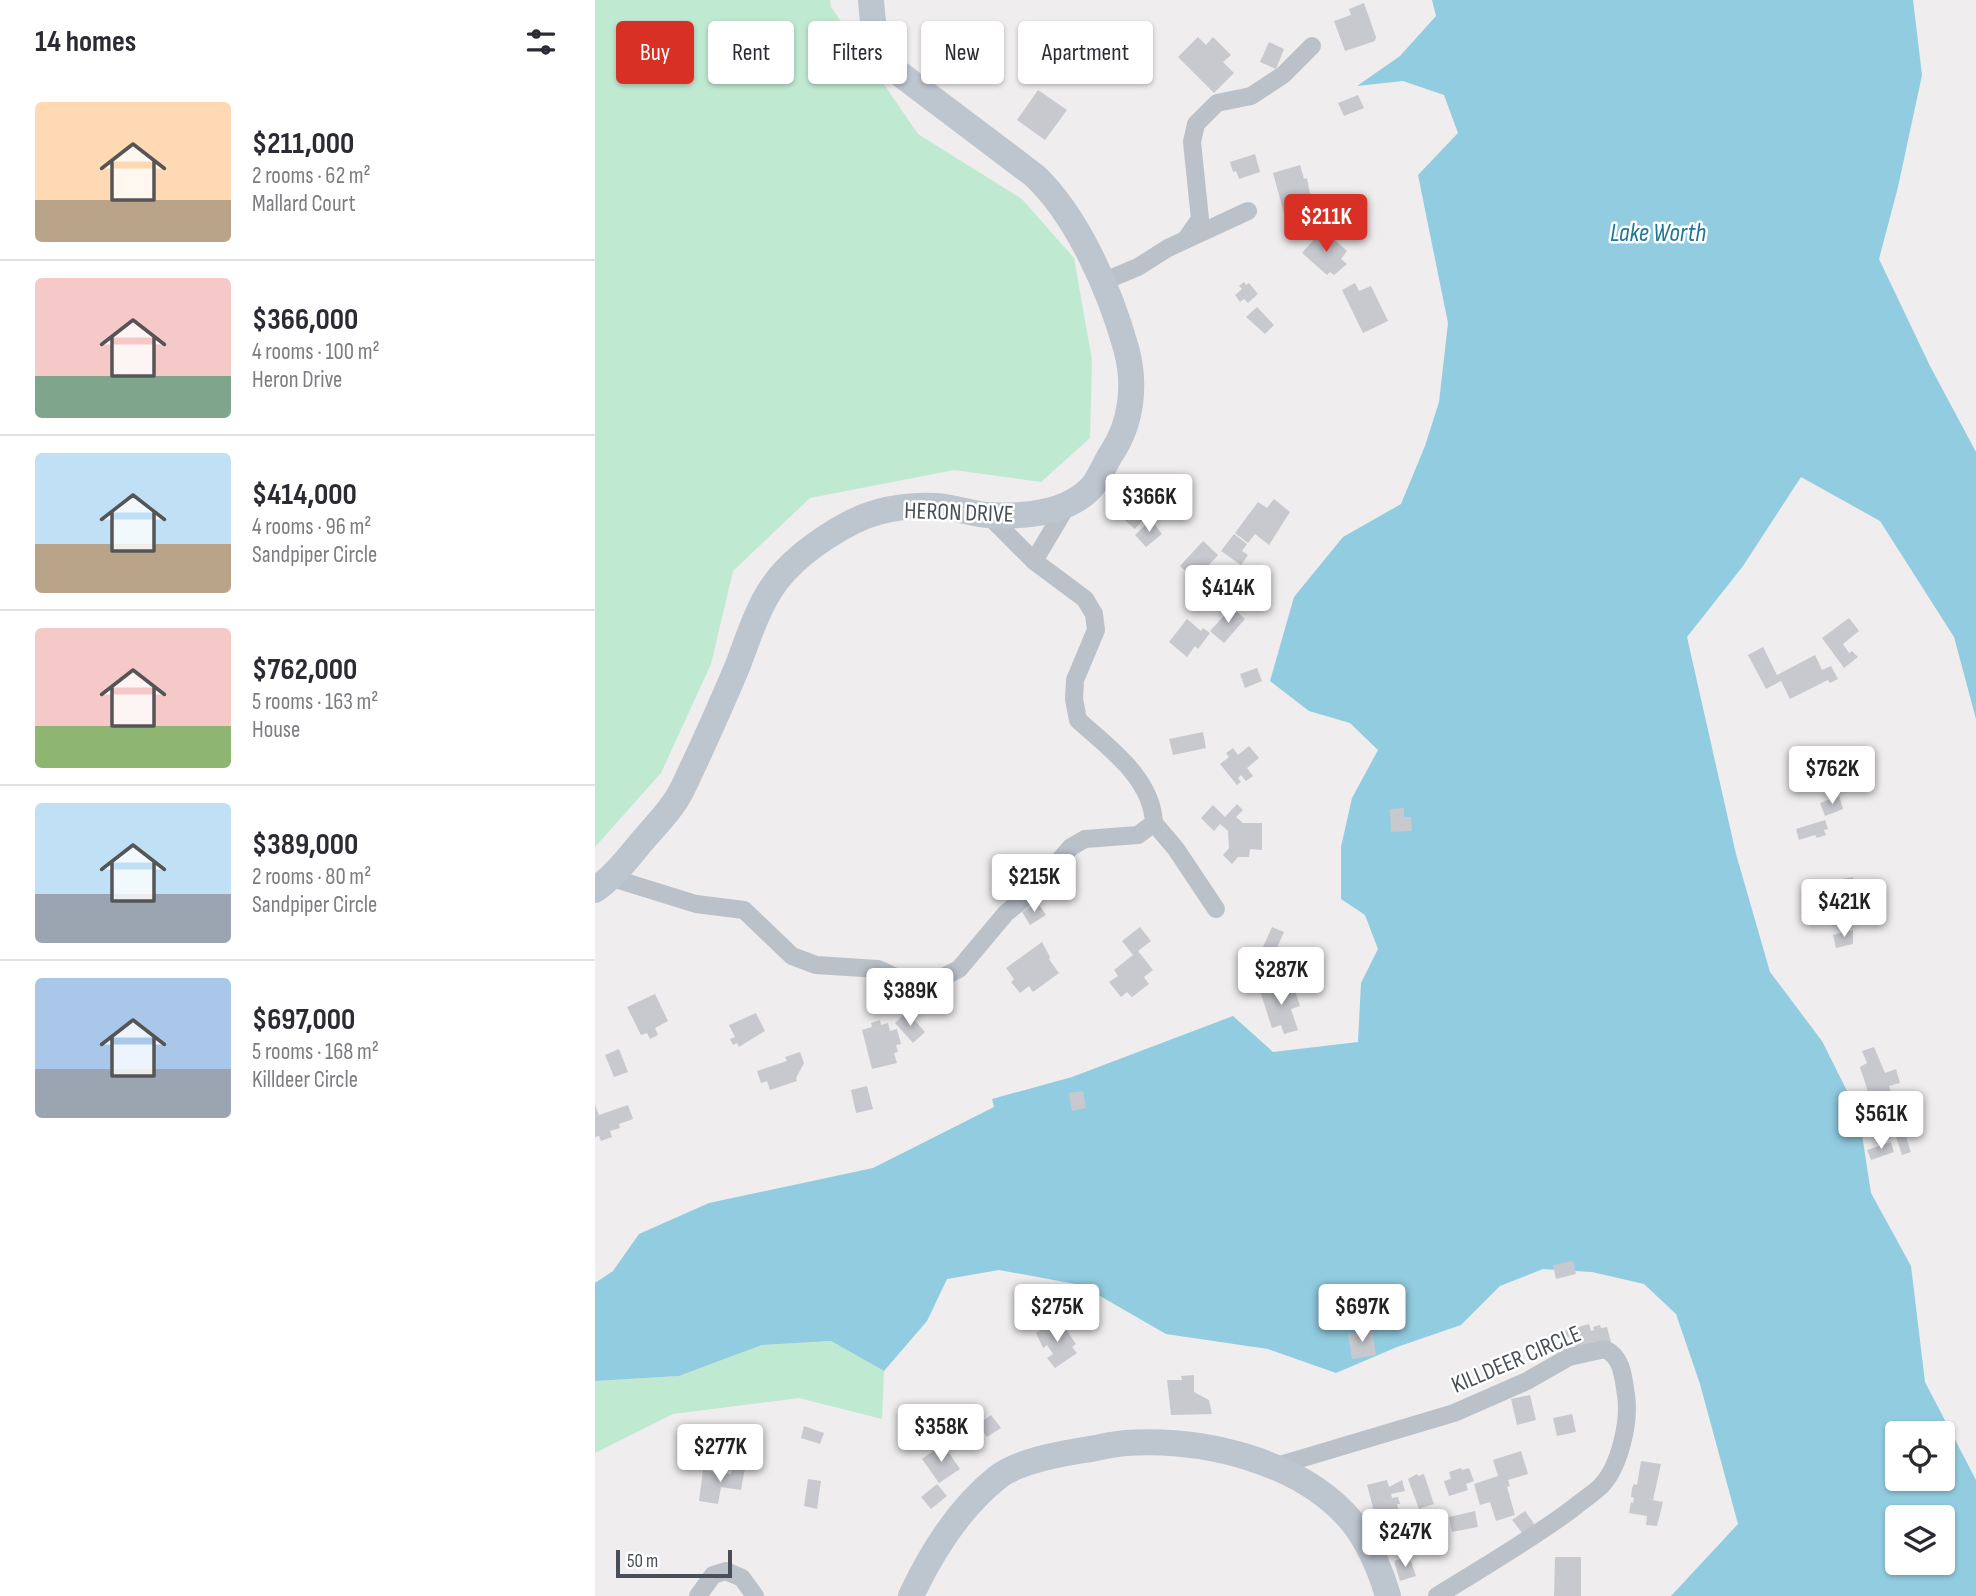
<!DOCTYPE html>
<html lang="en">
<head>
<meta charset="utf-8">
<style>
	:root { --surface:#fff; --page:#f2f2f3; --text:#2b2b33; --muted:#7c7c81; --line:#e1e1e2; --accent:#d93025 }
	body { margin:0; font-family:"Sofia Sans Condensed",sans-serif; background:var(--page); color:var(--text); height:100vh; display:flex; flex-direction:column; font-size:26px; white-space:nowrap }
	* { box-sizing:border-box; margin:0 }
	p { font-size:23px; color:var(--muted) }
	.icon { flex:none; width:38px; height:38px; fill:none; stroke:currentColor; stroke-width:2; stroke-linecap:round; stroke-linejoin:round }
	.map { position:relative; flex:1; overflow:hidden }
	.sheet { display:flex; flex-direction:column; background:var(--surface); width:595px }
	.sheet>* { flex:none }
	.top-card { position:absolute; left:21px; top:21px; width:665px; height:63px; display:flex; gap:14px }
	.controls { position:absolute; left:1290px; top:1421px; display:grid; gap:14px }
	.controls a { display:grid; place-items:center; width:70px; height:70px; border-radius:7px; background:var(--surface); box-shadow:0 2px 5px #0004; font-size:35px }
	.scale { position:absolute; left:21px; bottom:18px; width:116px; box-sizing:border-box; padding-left:7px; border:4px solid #484f58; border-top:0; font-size:19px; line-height:24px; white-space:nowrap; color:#484f58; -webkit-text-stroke:5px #fff; paint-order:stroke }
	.price { position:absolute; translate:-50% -60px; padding:0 16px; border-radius:7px; background:#fff; color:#222; font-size:23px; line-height:46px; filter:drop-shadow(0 2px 4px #0008) }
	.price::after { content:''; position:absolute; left:50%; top:42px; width:21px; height:16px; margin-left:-10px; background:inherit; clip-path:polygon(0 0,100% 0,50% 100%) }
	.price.on { background:var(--accent); color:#fff }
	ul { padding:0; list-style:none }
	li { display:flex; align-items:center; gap:21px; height:175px; padding:0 35px }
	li+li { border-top:2px solid var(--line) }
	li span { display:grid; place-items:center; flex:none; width:196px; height:140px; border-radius:7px; color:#555 }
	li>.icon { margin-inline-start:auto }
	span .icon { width:84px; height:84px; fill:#fffc; stroke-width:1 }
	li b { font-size:30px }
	h2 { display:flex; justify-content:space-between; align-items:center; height:84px; padding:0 35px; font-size:30px }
	.pill { padding:0 24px; border-radius:7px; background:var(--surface); box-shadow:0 2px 5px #0004; font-size:24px; line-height:63px }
	.pill.on { background:var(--accent); color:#fff }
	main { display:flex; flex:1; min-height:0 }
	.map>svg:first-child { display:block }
	.green { fill:#c0e9d2 }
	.water { fill:#92cce0; fill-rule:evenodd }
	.building { fill:#c8c9cf }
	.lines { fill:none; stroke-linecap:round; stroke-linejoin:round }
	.street { stroke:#bac1c8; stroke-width:18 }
	.secondary { stroke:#bdc5cf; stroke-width:26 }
	.labels { text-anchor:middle; stroke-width:5; stroke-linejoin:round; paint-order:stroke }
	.street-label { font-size:24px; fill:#484f58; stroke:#fff }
	.water-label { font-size:26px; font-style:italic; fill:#1d7796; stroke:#fff }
</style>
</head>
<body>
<main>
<section class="sheet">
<h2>14 homes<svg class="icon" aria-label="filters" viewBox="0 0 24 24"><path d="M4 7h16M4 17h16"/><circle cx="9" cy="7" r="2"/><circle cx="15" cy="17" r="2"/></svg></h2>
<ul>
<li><span style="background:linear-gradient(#ffd9b3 70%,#b9a48a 0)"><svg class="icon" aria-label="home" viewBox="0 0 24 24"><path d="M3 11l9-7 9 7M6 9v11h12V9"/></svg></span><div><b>$211,000</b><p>2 rooms · 62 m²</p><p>Mallard Court</p></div></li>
<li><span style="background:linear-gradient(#f6c9c9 70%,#7fa58c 0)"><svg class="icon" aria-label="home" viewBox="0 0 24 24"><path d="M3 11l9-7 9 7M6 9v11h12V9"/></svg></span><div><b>$366,000</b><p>4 rooms · 100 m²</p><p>Heron Drive</p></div></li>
<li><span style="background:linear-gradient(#bfe0f5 65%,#b9a48a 0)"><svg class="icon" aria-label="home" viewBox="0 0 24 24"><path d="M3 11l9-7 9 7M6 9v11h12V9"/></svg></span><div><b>$414,000</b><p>4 rooms · 96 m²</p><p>Sandpiper Circle</p></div></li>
<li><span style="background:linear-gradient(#f6c9c9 70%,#8fb573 0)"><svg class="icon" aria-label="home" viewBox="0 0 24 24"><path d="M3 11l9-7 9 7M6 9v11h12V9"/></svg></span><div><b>$762,000</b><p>5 rooms · 163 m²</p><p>House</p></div></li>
<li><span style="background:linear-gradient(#bfe0f5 65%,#9aa5b1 0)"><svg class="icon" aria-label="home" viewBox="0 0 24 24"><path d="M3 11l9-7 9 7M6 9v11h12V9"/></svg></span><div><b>$389,000</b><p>2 rooms · 80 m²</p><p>Sandpiper Circle</p></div></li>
<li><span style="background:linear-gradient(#a9c7e8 65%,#9aa5b1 0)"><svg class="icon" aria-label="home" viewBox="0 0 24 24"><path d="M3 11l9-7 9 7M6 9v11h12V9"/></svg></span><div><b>$697,000</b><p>5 rooms · 168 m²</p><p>Killdeer Circle</p></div></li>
</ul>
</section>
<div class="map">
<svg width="1381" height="1596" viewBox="0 0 1381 1596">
	<rect width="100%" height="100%" fill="#efeded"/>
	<g class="green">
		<polygon points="0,0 235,0 236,7 323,134 427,199 479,258 497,360 495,438 446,482 359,470 215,498 138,571 116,664 66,773 0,847"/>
		<polygon points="236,1341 289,1371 287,1419 204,1398 78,1414 0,1453 0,1381 84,1376 167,1345"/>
	</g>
	<path class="water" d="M837 0H1318L1327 75 1303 187 1284 259 1335 366 1381 452V719L1359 637 1285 521 1206 477 1148 566 1092 637 1141 854 1175 972 1227 1041 1264 1115 1276 1193 1316 1266 1330 1382 1381 1480V1596H1076L1143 1524 1105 1384 1081 1314 1049 1284 997 1272 948 1269 905 1286 866 1325 802 1347 741 1373 673 1349 571 1334 486 1285 404 1270 352 1279 332 1321 289 1371 236 1341 167 1345 84 1376 0 1381V1283L18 1271 44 1234 114 1203 278 1168 399 1107 397 1099 477 1077 638 1016 678 1052 763 1042 766 983 783 949 770 915 746 899V847L757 798 783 750 755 723 714 711 675 681 699 597 748 537 806 504 830 446 844 402 853 323 823 175 863 133 849 95 808 81 762 86 805 56 841 16ZM1302 1433H1348V1479H1302ZM1302 1517H1348V1563H1302Z"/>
	<g class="building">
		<polygon points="769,3 781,37 780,41 750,51 739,21 756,15 754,9"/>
		<polygon points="603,37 611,45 618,37 636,55 628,62 639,73 619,93 583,57"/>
		<polygon points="674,42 689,49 681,69 665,62"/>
		<polygon points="516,52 520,68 499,74 495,58"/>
		<polygon points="443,90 472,110 450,140 422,120"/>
		<polygon points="763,95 769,108 749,116 743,103"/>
		<polygon points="660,154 665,172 644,179 641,171 638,172 635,162"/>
		<polygon points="705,165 709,179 712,178 716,200 704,204 705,208 689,213 678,173"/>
		<polygon points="728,229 752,251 746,259 752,264 739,275 735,272 732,275 707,253"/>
		<polygon points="649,282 651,285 654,283 663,294 653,303 649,299 645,302 640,295 647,289 644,286"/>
		<polygon points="760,283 764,291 776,286 793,321 768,333 747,290"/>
		<polygon points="662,307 679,325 670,334 651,317"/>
		<polygon points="679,499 695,512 674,545 660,534 653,543 640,533 663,502 672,508"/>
		<polygon points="536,502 552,515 540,529 525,516"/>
		<polygon points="556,520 567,534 551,547 540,535"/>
		<polygon points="639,534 652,544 647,551 653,555 646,565 626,551"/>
		<polygon points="608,541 623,555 600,580 585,566"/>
		<polygon points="624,565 636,575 613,604 601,594 611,581 606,577 612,569 617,574"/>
		<polygon points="637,607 650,619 629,643 615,631"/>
		<polygon points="1254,618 1264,631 1248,644 1254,653 1257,651 1263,657 1249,668 1227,638"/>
		<polygon points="592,619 606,631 608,628 615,633 603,649 600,646 592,657 574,642"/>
		<polygon points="1168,647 1182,675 1220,655 1227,670 1236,666 1243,679 1235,683 1233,680 1195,699 1186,681 1171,689 1153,655"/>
		<polygon points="662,668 667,681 650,688 645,674"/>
		<polygon points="608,732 611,748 578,755 574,739"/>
		<polygon points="654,746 664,758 652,768 658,776 651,781 646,775 643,778 646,782 642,785 625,764 634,757 631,753 638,748 643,755"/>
		<polygon points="1244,796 1248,809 1230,816 1225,803"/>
		<polygon points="642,804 648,810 641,817 648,823 667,823 667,850 655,849 654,857 643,857 637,864 628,855 634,848 633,831 625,824 619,831 606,818 618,805 630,817"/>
		<polygon points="809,808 809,817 816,817 817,831 796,832 795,809"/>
		<polygon points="1230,820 1233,829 1229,830 1231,835 1222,838 1220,835 1204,840 1201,829"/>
		<polygon points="1258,877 1266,921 1238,926 1235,909 1229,910 1226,893 1232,892 1230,882"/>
		<polygon points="442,902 451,915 435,925 427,912"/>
		<polygon points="545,927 556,941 543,951 558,970 549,977 554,984 537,997 532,992 526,997 514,982 523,976 519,970 538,955 527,941"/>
		<polygon points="677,927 689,932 680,952 668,947"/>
		<polygon points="1258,930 1258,944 1241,948 1238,935"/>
		<polygon points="447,942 455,957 454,959 464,973 438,992 434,986 425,993 416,982 419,979 411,968"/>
		<polygon points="688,983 690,991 699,988 705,1006 696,1009 703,1030 689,1034 686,1025 677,1028 665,991"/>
		<polygon points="60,994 73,1021 60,1028 63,1035 55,1039 52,1033 46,1035 32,1007"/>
		<polygon points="312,1012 330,1032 318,1043 300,1023"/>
		<polygon points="161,1013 170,1031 144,1047 142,1043 138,1045 135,1039 140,1037 134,1025"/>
		<polygon points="285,1020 286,1025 293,1023 295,1031 302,1029 306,1044 301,1045 303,1052 299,1053 302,1063 277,1069 267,1030 277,1027 276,1023"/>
		<polygon points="1279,1047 1290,1073 1301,1069 1305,1083 1294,1086 1316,1152 1307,1155 1291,1106 1285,1108 1280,1093 1274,1095 1265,1067 1272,1063 1267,1051"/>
		<polygon points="24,1049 33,1072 19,1077 10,1055"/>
		<polygon points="205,1052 209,1063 201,1078 202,1081 175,1090 172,1081 166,1083 162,1071 192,1061 190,1057"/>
		<polygon points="272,1086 278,1109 261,1113 256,1090"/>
		<polygon points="488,1091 491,1108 477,1111 474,1093"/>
		<polygon points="0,1105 4,1115 33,1105 38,1119 24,1124 25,1128 15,1131 17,1137 6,1141 4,1136 0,1137"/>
		<polygon points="1296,1142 1299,1152 1276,1160 1272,1150"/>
		<polygon points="978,1261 981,1274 961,1279 958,1265"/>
		<polygon points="454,1324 459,1330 467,1324 481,1344 477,1347 482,1353 460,1368 452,1358 458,1354 452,1345 448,1348 441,1333"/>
		<polygon points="994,1324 996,1331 999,1330 998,1327 1005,1325 1006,1328 1012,1327 1016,1342 989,1349 981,1347 978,1336 964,1340 962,1333"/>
		<polygon points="777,1330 781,1355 757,1359 753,1334"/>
		<polygon points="599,1375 599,1392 614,1400 617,1414 576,1415 572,1380 587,1380 586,1376"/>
		<polygon points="935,1395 941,1420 922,1425 916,1399"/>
		<polygon points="977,1414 981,1432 962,1436 958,1418"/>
		<polygon points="396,1415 406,1428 392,1437 383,1424"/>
		<polygon points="209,1426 229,1433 225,1444 206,1438"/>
		<polygon points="348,1444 365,1469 344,1483 327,1459"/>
		<polygon points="926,1451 933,1474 913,1480 915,1486 912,1487 920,1515 901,1521 895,1502 885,1505 879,1484 903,1476 898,1460"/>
		<polygon points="1046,1461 1066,1464 1058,1500 1068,1502 1062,1526 1051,1525 1052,1516 1034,1513 1036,1502 1038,1503 1039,1498 1036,1497 1037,1488 1039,1484 1042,1485"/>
		<polygon points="138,1466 150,1468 146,1490 126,1487 123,1504 104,1501 108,1470 136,1474"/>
		<polygon points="866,1468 867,1470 874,1468 879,1481 871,1484 873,1490 854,1496 849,1481 856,1479 854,1472"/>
		<polygon points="822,1474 823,1476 829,1474 839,1504 824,1509 813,1479"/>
		<polygon points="213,1479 226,1481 222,1509 209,1506"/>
		<polygon points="792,1480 794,1487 807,1480 810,1491 796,1494 797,1498 803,1497 805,1504 802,1504 806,1520 783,1526 772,1485"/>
		<polygon points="342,1484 352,1496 336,1509 326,1497"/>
		<polygon points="880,1511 883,1527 857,1532 854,1517"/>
		<polygon points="930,1511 940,1525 928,1534 917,1520"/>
		<polygon points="814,1556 821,1576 805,1581 799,1561"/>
		<polygon points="960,1557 986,1557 986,1596 959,1596"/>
	</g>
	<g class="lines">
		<g class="street">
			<polyline points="591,239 605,219 597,142 601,124 622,103 656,96 688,75 717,46"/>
			<polyline points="507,282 543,267 573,248 653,211"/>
			<polyline points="439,561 473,504"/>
			<polyline points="559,823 581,849 621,909"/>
			<path d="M17 878 101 904 149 910 197 956 221 965 283 969 311 982 342 980 364 969 411 913 437 892 476 847 490 839 543 835 559 823C557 778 514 748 483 720L479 699 480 680 501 630 499 614 490 599 439 561 393 515"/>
			<path d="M678 1467 859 1413 932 1381 974 1357 1010 1349C1028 1358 1028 1377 1031 1395 1035 1421 1025 1466 1006 1486 998 1494 986 1501 977 1509 934 1541 887 1568 842 1596"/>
			<polyline points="103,1596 118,1575 131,1571 147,1578 160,1596"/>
		</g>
		<g class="secondary">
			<path d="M0 890C18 877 30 862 44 845 56 830 71 816 81 800 89 788 94 774 100 762 115 730 129 698 143 665 155 633 166 596 190 571 211 548 253 520 283 512 301 507 323 505 341 506 359 507 376 514 393 515 426 517 469 514 494 490 503 482 509 465 516 454 537 423 541 384 531 348 515 291 483 217 440 176L301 71C281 46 278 32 276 0"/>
			<path d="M316 1596C337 1551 364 1508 403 1477 424 1461 464 1454 489 1450 503 1448 517 1444 531 1443 609 1438 708 1461 759 1524 774 1544 786 1572 793 1596"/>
		</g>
	</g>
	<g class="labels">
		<g class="street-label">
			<text transform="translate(364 512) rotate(2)" y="8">HERON DRIVE</text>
			<text transform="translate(921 1359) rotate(-23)" y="8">KILLDEER CIRCLE</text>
		</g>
		<g class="water-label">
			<text x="1063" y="241">Lake Worth</text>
		</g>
	</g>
</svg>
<div class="controls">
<a><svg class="icon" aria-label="locate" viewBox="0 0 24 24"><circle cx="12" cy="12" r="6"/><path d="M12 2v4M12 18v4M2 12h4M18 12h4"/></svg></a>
<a><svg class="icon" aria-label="layers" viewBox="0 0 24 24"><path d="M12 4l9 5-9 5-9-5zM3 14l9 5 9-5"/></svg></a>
</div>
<div class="scale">50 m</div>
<b class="price on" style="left:731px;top:254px">$211K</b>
<b class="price" style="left:554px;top:534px">$366K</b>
<b class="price" style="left:633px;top:625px">$414K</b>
<b class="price" style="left:1237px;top:806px">$762K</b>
<b class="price" style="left:439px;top:914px">$215K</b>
<b class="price" style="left:1249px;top:939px">$421K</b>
<b class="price" style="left:686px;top:1007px">$287K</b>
<b class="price" style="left:315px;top:1028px">$389K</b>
<b class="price" style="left:1286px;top:1151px">$561K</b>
<b class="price" style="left:462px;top:1344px">$275K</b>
<b class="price" style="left:767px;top:1344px">$697K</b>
<b class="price" style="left:346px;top:1464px">$358K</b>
<b class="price" style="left:125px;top:1484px">$277K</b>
<b class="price" style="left:810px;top:1569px">$247K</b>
<div class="top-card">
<a class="pill on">Buy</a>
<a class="pill">Rent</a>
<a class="pill">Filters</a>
<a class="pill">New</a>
<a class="pill">Apartment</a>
</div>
</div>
</main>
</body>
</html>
